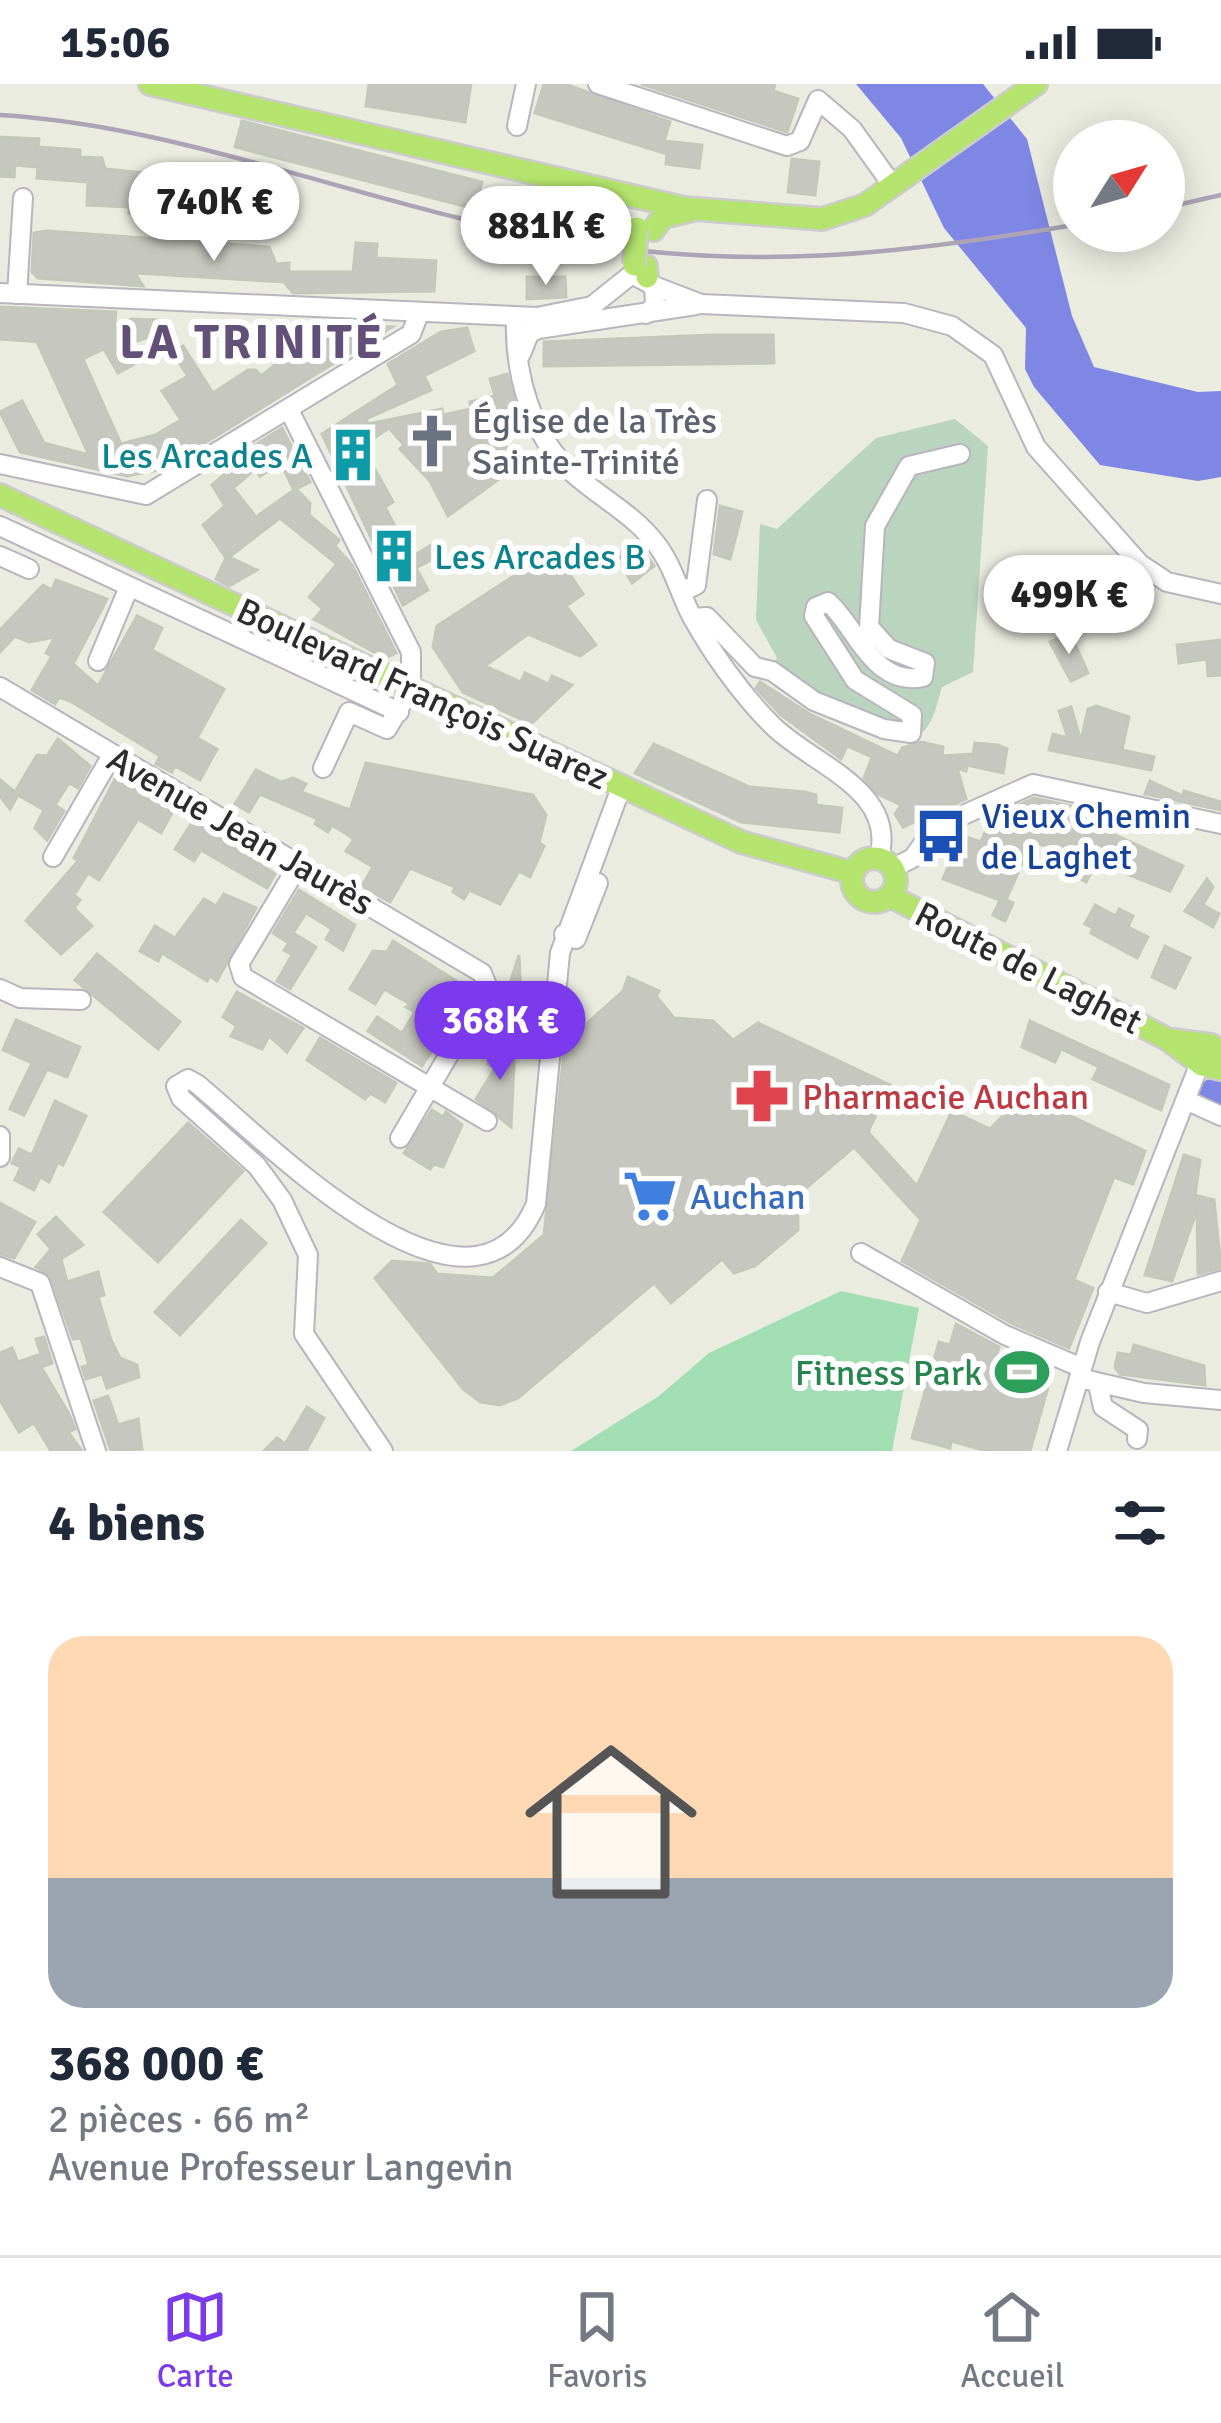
<!DOCTYPE html>
<html lang="fr">
<head>
<meta charset="utf-8">
<style>
	:root { --surface:#fff; --page:#f6f6f7; --text:#1f2937; --muted:#747a83; --line:#e0e1e3; --accent:#7c3aed }
	body { margin:0; font-family:Signika,sans-serif; background:var(--page); color:var(--text); height:100vh; display:flex; flex-direction:column; font-size:45px; white-space:nowrap }
	* { box-sizing:border-box; margin:0 }
	p { font-size:39px; color:var(--muted) }
	.icon { flex:none; width:66px; height:66px; fill:none; stroke:currentColor; stroke-width:2; stroke-linecap:round; stroke-linejoin:round }
	.map { position:relative; height:1367px; overflow:hidden }
	.panel { display:flex; flex-direction:column; background:var(--surface); flex:1 }
	.panel>* { flex:none }
	.needle { width:78px; rotate:53deg }
	.controls { position:absolute; left:1053px; top:36px; display:grid; gap:24px }
	.controls a { display:grid; place-items:center; width:132px; height:132px; border-radius:50%; background:var(--surface); box-shadow:0 6px 30px #0003; font-size:60px }
	.price { position:absolute; translate:-50% -102px; padding:0 27px; border-radius:42px; background:#fff; color:#222; font-size:39px; line-height:78px; filter:drop-shadow(0 3px 6px #0008) }
	.price::after { content:''; position:absolute; left:50%; top:72px; width:36px; height:27px; margin-left:-18px; background:inherit; clip-path:polygon(0 0,100% 0,50% 100%) }
	.price.current { background:var(--accent); color:#fff }
	ul { padding:0; list-style:none }
	li { display:grid; align-content:center; gap:24px; height:636px; padding:0 48px }
	li span { display:grid; place-items:center; height:372px; border-radius:36px; color:#555 }
	li>.icon { margin-inline-start:auto }
	span .icon { width:216px; height:216px; fill:#fffc; stroke-width:1 }
	li b { font-size:51px }
	h2 { display:flex; justify-content:space-between; align-items:center; height:144px; padding:0 48px; font-size:51px }
	.status { display:flex; justify-content:space-between; align-items:center; height:84px; padding:0 60px; background:var(--surface); direction:ltr }
	.status svg { height:33px; fill:currentColor }
	.menu { display:flex; justify-content:space-around; align-items:center; height:168px; border-top:3px solid var(--line); background:var(--surface); font-size:33px; color:var(--muted) }
	.menu a { display:grid; justify-items:center; gap:6px }
	.menu .current { color:var(--accent) }
	.map>svg:first-child { display:block }
	.green { fill:#a2deb4 }
	.cemetery { fill:#b9d5bd }
	.water { fill:#7e87e4 }
	.lines { fill:none; stroke-linecap:round; stroke-linejoin:round }
	.river { stroke:#7e87e4; stroke-width:27 }
	.building { fill:#c6c8bf; stroke:#c4c8ba; stroke-width:3; fill-rule:evenodd }
	.minor-casing { stroke:#b9b4be; stroke-width:22 }
	.major-casing { stroke:#ccc; stroke-width:26 }
	.minor { stroke:#fff; stroke-width:18 }
	.major { stroke:#b4e46d; stroke-width:21 }
	.rail { stroke:#aca3b5; stroke-width:4.5 }
	.major-bridge-casing { stroke:#ccc; stroke-width:26; stroke-linecap:butt }
	.major-bridge { stroke:#b4e46d; stroke-width:21 }
	.labels { text-anchor:middle; stroke-width:12; stroke-linejoin:round; paint-order:stroke }
	.worship-label { font-size:36px; fill:#5b616d; stroke:#fff; text-anchor:start }
	.culture-label { font-size:36px; fill:#0d838f; stroke:#fff; text-anchor:end }
	.street-label { font-size:36px; fill:#2c2c2c; stroke:#fff }
	.transit-label { font-size:36px; fill:#164399; stroke:#fff; text-anchor:start }
	.health-label { font-size:36px; fill:#be3a42; stroke:#fff; text-anchor:start }
	.shop-label { font-size:36px; fill:#366cbe; stroke:#fff; text-anchor:start }
	.leisure-label { font-size:36px; fill:#27864d; stroke:#fff; text-anchor:end }
	.district-label { font-size:48px; font-weight:bold; letter-spacing:3px; fill:#635079; stroke:#fff }
</style>
</head>
<body>
<div class="status"><b>15:06</b><svg viewBox="0 0 49 12"><path d="M0 12V9h3v3zM5 12V6h3v6zM10 12V3h3v9zM15 12V0h3v12zM26 1h20v11H26zM47 4h2v5h-2z"/></svg></div>
<div class="map">
<svg width="1221" height="1367" viewBox="0 0 1221 1367">
	<rect width="100%" height="100%" fill="#eaece0"/>
	<polygon class="green" points="841,1207 919,1224 892,1367 571,1367 659,1312 709,1269"/>
	<path class="cemetery" d="M955 335 988 362 973 588 942 603C934 630 930 659 896 656L809 621 765 591 777 574 756 536 760 440 777 445 876 354Z"/>
	<polygon class="water" points="856,0 983,0 1027,55 1072,232 1094,283 1198,308 1221,307 1221,393 1198,397 1100,381 1034,303 1025,285 1026,244 944,144 901,54"/>
	<g class="lines">
		<polyline class="river" points="1213,1008 1221,1011"/>
	</g>
	<g class="building">
		<polygon points="369,0 471,0 465,38 366,22"/>
		<polygon points="544,0 565,0 670,38 664,57 702,61 699,84 666,80 667,70 535,29"/>
		<polygon points="641,0 775,0 773,7 798,15 787,48"/>
		<polygon points="242,37 482,98 475,125 235,63"/>
		<polygon points="0,53 39,55 38,63 80,66 80,73 102,74 105,85 148,89 148,95 232,104 242,108 240,135 129,129 129,123 87,121 88,98 37,94 38,83 15,81 14,93 0,92"/>
		<polygon points="792,75 819,78 815,111 788,108"/>
		<polygon points="47,147 269,163 276,180 289,179 289,188 353,188 356,159 377,160 376,174 436,177 434,207 293,209 284,198 135,189 143,202 38,194 32,188 34,149"/>
		<polygon points="527,193 565,193 566,213 527,215"/>
		<polygon points="0,223 116,228 114,245 131,235 158,236 163,248 122,262 133,281 118,289 104,265 83,275 121,360 155,351 181,336 162,307 188,292 172,268 183,262 213,309 248,286 256,286 261,292 280,277 299,277 326,259 319,239 392,243 163,385 127,392 20,368 0,328 22,317 44,359 89,371 38,260 42,258 0,255"/>
		<polygon points="467,244 474,267 424,292 431,306 366,335 368,340 442,325 443,331 471,325 470,318 495,312 490,295 507,290 518,330 520,344 501,347 514,384 448,432 430,397 400,365 404,361 389,344 362,362 393,418 385,423 411,473 433,460 440,471 416,484 428,506 403,521 322,350 398,301 388,280 441,248"/>
		<polygon points="712,251 773,251 774,279 544,282 544,258"/>
		<path d="M282 344 310 398 296 405 310 419 309 431 339 456 335 462 352 481 396 569 385 574 314 535 323 525 309 513 337 480 280 434 229 473 257 486 229 502 216 495 226 474 203 441 225 422 212 401 238 378 235 374ZM281 380 294 406 256 433 233 404 255 385 260 392Z"/>
		<polygon points="720,422 742,428 730,475 714,470"/>
		<polygon points="638,460 654,482 632,499 615,470"/>
		<polygon points="554,466 583,510 566,522 596,561 580,572 528,550 485,582 521,598 525,589 549,600 552,592 572,601 531,640 463,608 433,563 437,542"/>
		<polygon points="56,496 107,515 73,580 98,602 137,532 162,544 152,566 224,605 197,654 217,665 200,696 175,682 172,688 156,680 160,672 70,617 59,613 55,620 32,606 52,572 46,569 55,553 29,558 15,552 0,568 0,546 43,501 52,506"/>
		<polygon points="1070,549 1088,589 1071,597 1050,558"/>
		<polygon points="1221,556 1221,591 1208,592 1207,575 1179,579 1177,561"/>
		<polygon points="760,598 808,629 898,672 902,664 921,658 943,663 942,672 973,670 975,659 998,661 1007,665 1003,689 967,681 966,687 957,684 966,715 903,743 895,730 901,721 878,710 864,694 872,673 847,662 841,675 781,631 756,604"/>
		<polygon points="1096,622 1129,633 1122,666 1154,673 1151,686 1049,666 1053,650 1068,654 1059,627 1071,623 1081,657 1088,625"/>
		<polygon points="58,655 90,682 78,704 69,699 55,721 64,727 47,756 35,744 44,726 18,711 10,725 0,712 0,696 15,708 37,671 47,672"/>
		<polygon points="654,660 750,703 805,708 816,711 816,721 842,724 839,748 741,738 635,689"/>
		<polygon points="366,679 533,711 546,731 539,759 544,762 530,793 519,787 500,820 469,806 464,815 453,808 455,803 410,784 390,818 362,802 373,783 346,767 354,755 332,741 328,748 315,740 318,735 260,710 249,728 235,720 256,686 281,698 293,694 306,700 301,708 350,726"/>
		<polygon points="115,695 142,704 173,727 161,749 138,735 99,796 88,789 74,811 80,816 74,824 92,842 61,870 26,837 78,777 74,774"/>
		<polygon points="1150,697 1183,712 1184,707 1221,718 1221,726 1145,710"/>
		<polygon points="1034,714 1085,725 1087,738 1183,782 1170,807 1097,778 1086,798 1074,791 1078,774 1032,757 1006,816 1013,819 1005,837 993,831 1000,816 943,795 956,765 964,768 969,754 981,758 991,733"/>
		<polygon points="193,737 275,790 267,804 201,766 194,777 175,765"/>
		<polygon points="1207,795 1213,803 1203,821 1219,830 1213,843 1185,827"/>
		<polygon points="299,806 355,841 343,866 326,855 332,845 306,829 293,849 316,863 290,905 277,897 292,871 284,866 289,859 273,849"/>
		<polygon points="224,810 256,824 217,897 210,892 207,897 162,869 158,877 140,867 155,842 175,854 204,815 216,822"/>
		<polygon points="1095,821 1116,832 1119,825 1133,832 1128,843 1148,853 1137,874 1091,849 1093,844 1085,840"/>
		<polygon points="393,857 461,900 465,909 445,950 436,944 423,964 431,968 422,982 368,947 377,933 402,949 415,928 406,923 410,920 384,905 375,920 350,905 373,867 387,868"/>
		<polygon points="1165,862 1190,874 1175,904 1152,893"/>
		<polygon points="97,870 180,938 158,965 75,896"/>
		<polygon points="519,871 521,909 502,951 485,942 500,916 504,918"/>
		<polygon points="628,893 659,907 656,912 674,934 713,937 733,956 758,939 890,1001 868,1048 917,1102 952,1027 990,1045 1024,1010 1145,1067 1133,1100 1114,1093 1074,1196 1093,1204 1069,1264 1011,1239 902,1177 921,1136 854,1063 792,1116 798,1124 798,1146 755,1182 734,1189 722,1175 671,1219 654,1199 518,1314 500,1321 481,1318 464,1306 375,1194 392,1177 430,1180 437,1190 493,1194 544,1151 565,959 623,907"/>
		<polygon points="237,908 303,944 287,968 269,952 262,965 231,952 237,942 223,933"/>
		<polygon points="16,936 80,963 67,993 47,985 24,1031 10,1025 32,979 3,966"/>
		<polygon points="1030,937 1169,1001 1161,1026 1093,995 1099,983 1061,965 1055,978 1022,963"/>
		<polygon points="320,954 396,999 385,1018 370,1009 365,1015 307,976"/>
		<polygon points="499,959 515,960 511,1043 476,1015 495,984 488,980"/>
		<polygon points="55,1017 86,1032 63,1081 58,1078 49,1098 40,1093 34,1106 15,1096 21,1083 12,1079 19,1065 32,1071"/>
		<polygon points="432,1026 443,1033 446,1028 462,1041 443,1083 434,1080 430,1085 404,1069"/>
		<polygon points="188,1039 243,1087 158,1178 104,1128"/>
		<polygon points="1184,1071 1200,1076 1195,1111 1214,1116 1221,1184 1198,1190 1197,1126 1172,1197 1145,1191"/>
		<polygon points="0,1119 35,1138 14,1174 0,1170"/>
		<polygon points="56,1133 83,1161 61,1175 67,1198 98,1188 104,1211 98,1213 111,1256 120,1274 137,1281 139,1293 107,1304 102,1290 86,1295 82,1283 89,1281 81,1254 73,1255 50,1191 36,1183 51,1165 38,1150"/>
		<polygon points="241,1136 266,1159 180,1251 155,1228"/>
		<polygon points="956,1240 999,1263 996,1274 1052,1289 1030,1367 987,1367 951,1357 950,1364 912,1354 939,1258 950,1261"/>
		<polygon points="44,1253 52,1279 41,1283 69,1330 75,1345 68,1348 82,1367 51,1367 34,1339 19,1348 0,1316 0,1269 12,1264 18,1278 41,1270 36,1255"/>
		<polygon points="1134,1261 1204,1282 1205,1301 1120,1290 1115,1283 1118,1269 1131,1271"/>
		<polygon points="108,1312 118,1341 138,1335 142,1365 111,1367 94,1317"/>
		<polygon points="307,1323 324,1334 306,1367 264,1367 277,1354 285,1360"/>
	</g>
	<g class="lines">
		<defs>
			<g id="minor">
				<polyline points="598,0 787,62 800,57 818,16 852,45 893,102"/>
				<polyline points="517,42 526,0"/>
				<polyline points="654,202 701,220 904,229 952,242 993,271 1036,363 1140,480 1167,498 1221,510"/>
				<polyline points="0,209 537,233 592,222 632,190 654,202 655,221 646,230"/>
				<polyline points="17,210 23,114"/>
				<path d="M516 233C514 289 531 354 575 391 600 413 632 430 653 456 672 478 678 505 690 529 711 568 741 610 772 641 810 680 898 705 879 774"/>
				<polyline points="521,270 529,250 538,245 696,221"/>
				<polyline points="289,326 411,568 411,604 387,645 349,628 323,684"/>
				<polyline points="0,380 146,411 411,250 418,232"/>
				<polyline points="0,442 399,628"/>
				<polyline points="0,472 29,485"/>
				<polyline points="681,508 696,501 707,416"/>
				<path d="M693 534 707 533 755 583 772 587 814 617 884 645 911 649 912 631 855 596 814 532 816 523 828 518C856 542 874 604 923 593L925 579 889 565 869 543 875 442 909 382 960 370"/>
				<polyline points="98,577 129,503"/>
				<polyline points="0,603 482,889 488,904 400,1054"/>
				<polyline points="53,773 112,671"/>
				<polyline points="299,780 239,880 243,893 487,1037"/>
				<polyline points="893,784 913,774 934,744 1033,700 1221,740"/>
				<polyline points="564,850 576,855 598,799"/>
				<polyline points="0,905 20,914 81,916"/>
				<polyline points="1188,1017 1221,1032"/>
				<polyline points="0,1052 0,1073"/>
				<polyline points="861,1169 1005,1251 1082,1284"/>
				<polyline points="0,1183 40,1199 96,1367"/>
				<polyline points="1108,1208 1147,1219 1221,1197"/>
				<polyline points="1079,1294 1144,1309 1221,1316"/>
				<polyline points="1098,1300 1103,1323 1138,1346 1137,1355"/>
				<path d="M383 1367 304 1250 308 1171 282 1116 257 1082 181 1014 176 1002 188 995 197 1000C264 1055 472 1271 536 1120L560 869 622 701"/>
				<polyline points="1057,1367 1090,1258 1200,979"/>
			</g>
			<g id="major">
				<polyline points="150,0 684,124 822,135 865,121 1036,0"/>
				<polyline points="653,146 663,133 689,127"/>
				<polyline points="646,182 647,193"/>
				<polyline points="0,411 741,758 853,789"/>
				<circle cx="874" cy="796" r="22"/>
				<polyline points="890,812 1167,955 1202,981 1221,985"/>
				<polyline points="1173,956 1211,961 1221,968"/>
			</g>
		</defs>
		<use href="#minor" class="minor-casing"/>
		<use href="#major" class="major-casing"/>
		<use href="#minor" class="minor"/>
		<use href="#major" class="major"/>
		<g class="rail">
			<path d="M0 31C188 42 380 126 568 157 749 187 895 171 1074 141"/>
			<polyline points="1164,124 1221,111"/>
		</g>
		<defs>
			<polyline id="major-bridge" points="634,181 637,144"/>
		</defs>
		<use href="#major-bridge" class="major-bridge-casing"/>
		<use href="#major-bridge" class="major-bridge"/>
	</g>
	<defs>
		<symbol id="church-bare" viewBox="-9 -9 18 18"><path d="M-1.2-6h2.4v3.5h3.3v2.4h-3.3V6h-2.4V-.1h-3.3v-2.4h3.3Z" fill="#6b7280" stroke="#fff" stroke-width="2.5" paint-order="stroke"/></symbol>
		<symbol id="building-bare" viewBox="-9 -9 18 18"><path d="M-4-6H4V6H1V3H-1V6H-4ZM-2.5-4.3h1.7v1.8h-1.7ZM.8-4.3h1.7v1.8H.8ZM-2.5-1h1.7V.8h-1.7ZM.8-1h1.7V.8H.8Z" fill="#0f9aa8" stroke="#fff" stroke-width="2.5" paint-order="stroke"/></symbol>
		<symbol id="bus-bare" viewBox="-9 -9 18 18"><path d="M-5-6H5V4H4V6H2V4H-2V6H-4V4H-5ZM-3.5-4V0h7V-4ZM-3.5 1.2v1.5H-2V1.2ZM2 1.2v1.5H3.5V1.2Z" fill="#1a4fb4" stroke="#fff" stroke-width="2.5" paint-order="stroke"/></symbol>
		<symbol id="pharmacy-bare" viewBox="-9 -9 18 18"><path d="M-2-6h4v4h4v4h-4v4h-4v-4h-4v-4h4Z" fill="#e0444e" stroke="#fff" stroke-width="2.5" paint-order="stroke"/></symbol>
		<symbol id="supermarket-bare" viewBox="-9 -9 18 18"><path d="M-6-5.5h2.5l.6 2H6L4.5 2H-2.5L-4.4-4H-6ZM-1.5 3.2a1.3 1.3 0 1 0 .1 0ZM3 3.2a1.3 1.3 0 1 0 .1 0Z" fill="#3f7fe0" stroke="#fff" stroke-width="2.5" paint-order="stroke"/></symbol>
		<symbol id="stadium-bare" viewBox="-9 -9 18 18"><path d="M0-5a6.5 5 0 1 0 0 10a6.5 5 0 1 0 0-10ZM-3.5-1.8h7v3.6h-7Z" fill="#2e9e5b" stroke="#fff" stroke-width="2.5" paint-order="stroke"/></symbol>
	</defs>
	<g fill-rule="evenodd">
		<use href="#church-bare" x="394" y="319" width="76" height="76"/>
		<use href="#building-bare" x="315" y="333" width="76" height="76"/>
		<use href="#building-bare" x="356" y="434" width="76" height="76"/>
		<use href="#bus-bare" x="903" y="714" width="76" height="76"/>
		<use href="#pharmacy-bare" x="724" y="974" width="76" height="76"/>
		<use href="#supermarket-bare" x="612" y="1074" width="76" height="76"/>
		<use href="#stadium-bare" x="984" y="1250" width="76" height="76"/>
	</g>
	<g class="labels">
		<g class="worship-label">
			<text x="472" y="349">Église de la Très<tspan x="472" dy="41">Sainte-Trinité</tspan></text>
		</g>
		<g class="culture-label">
			<text x="313" y="384">Les Arcades A</text>
			<text x="434" y="485" text-anchor="start">Les Arcades B</text>
		</g>
		<g class="street-label">
			<text transform="translate(423 609) rotate(25)" y="13">Boulevard François Suarez</text>
			<text transform="translate(241 746) rotate(30)" y="13">Avenue Jean Jaurès</text>
			<text transform="translate(1029 883) rotate(27)" y="13">Route de Laghet</text>
		</g>
		<g class="transit-label">
			<text x="981" y="744">Vieux Chemin<tspan x="981" dy="41">de Laghet</tspan></text>
		</g>
		<g class="health-label">
			<text x="802" y="1025">Pharmacie Auchan</text>
		</g>
		<g class="shop-label">
			<text x="690" y="1125">Auchan</text>
		</g>
		<g class="leisure-label">
			<text x="982" y="1301">Fitness Park</text>
		</g>
		<g class="district-label">
			<text x="252" y="274">LA TRINITÉ</text>
		</g>
	</g>
</svg>
<div class="controls">
<a><svg class="needle" viewBox="-14 -14 28 28"><path d="M0-13l5 13h-10z" fill="#e53935"/><path d="M0 13l5-13h-10z" fill="#747a83"/></svg></a>
</div>
<b class="price" style="left:214px;top:180px">740K €</b>
<b class="price" style="left:546px;top:204px">881K €</b>
<b class="price" style="left:1069px;top:573px">499K €</b>
<b class="price current" style="left:500px;top:999px">368K €</b>
</div>
<section class="panel">
<h2>4 biens<svg class="icon" aria-label="filters" viewBox="0 0 24 24"><path d="M4 7h16M4 17h16"/><circle cx="9" cy="7" r="2"/><circle cx="15" cy="17" r="2"/></svg></h2>
<ul>
<li><span style="background:linear-gradient(#ffd9b3 65%,#9aa5b1 0)"><svg class="icon" aria-label="home" viewBox="0 0 24 24"><path d="M3 11l9-7 9 7M6 9v11h12V9"/></svg></span><div><b>368 000 €</b><p>2 pièces · 66 m²</p><p>Avenue Professeur Langevin</p></div></li>
</ul>
</section>
<nav class="menu">
<a class="current"><svg class="icon" aria-label="map" viewBox="0 0 24 24"><path d="M3 6l6-2 6 2 6-2v14l-6 2-6-2-6 2zM9 4v14M15 6v14"/></svg>Carte</a>
<a><svg class="icon" aria-label="saved" viewBox="0 0 24 24"><path d="M7 4h10v16l-5-4-5 4z"/></svg>Favoris</a>
<a><svg class="icon" aria-label="home" viewBox="0 0 24 24"><path d="M3 11l9-7 9 7M6 9v11h12V9"/></svg>Accueil</a>
</nav>
</body>
</html>
